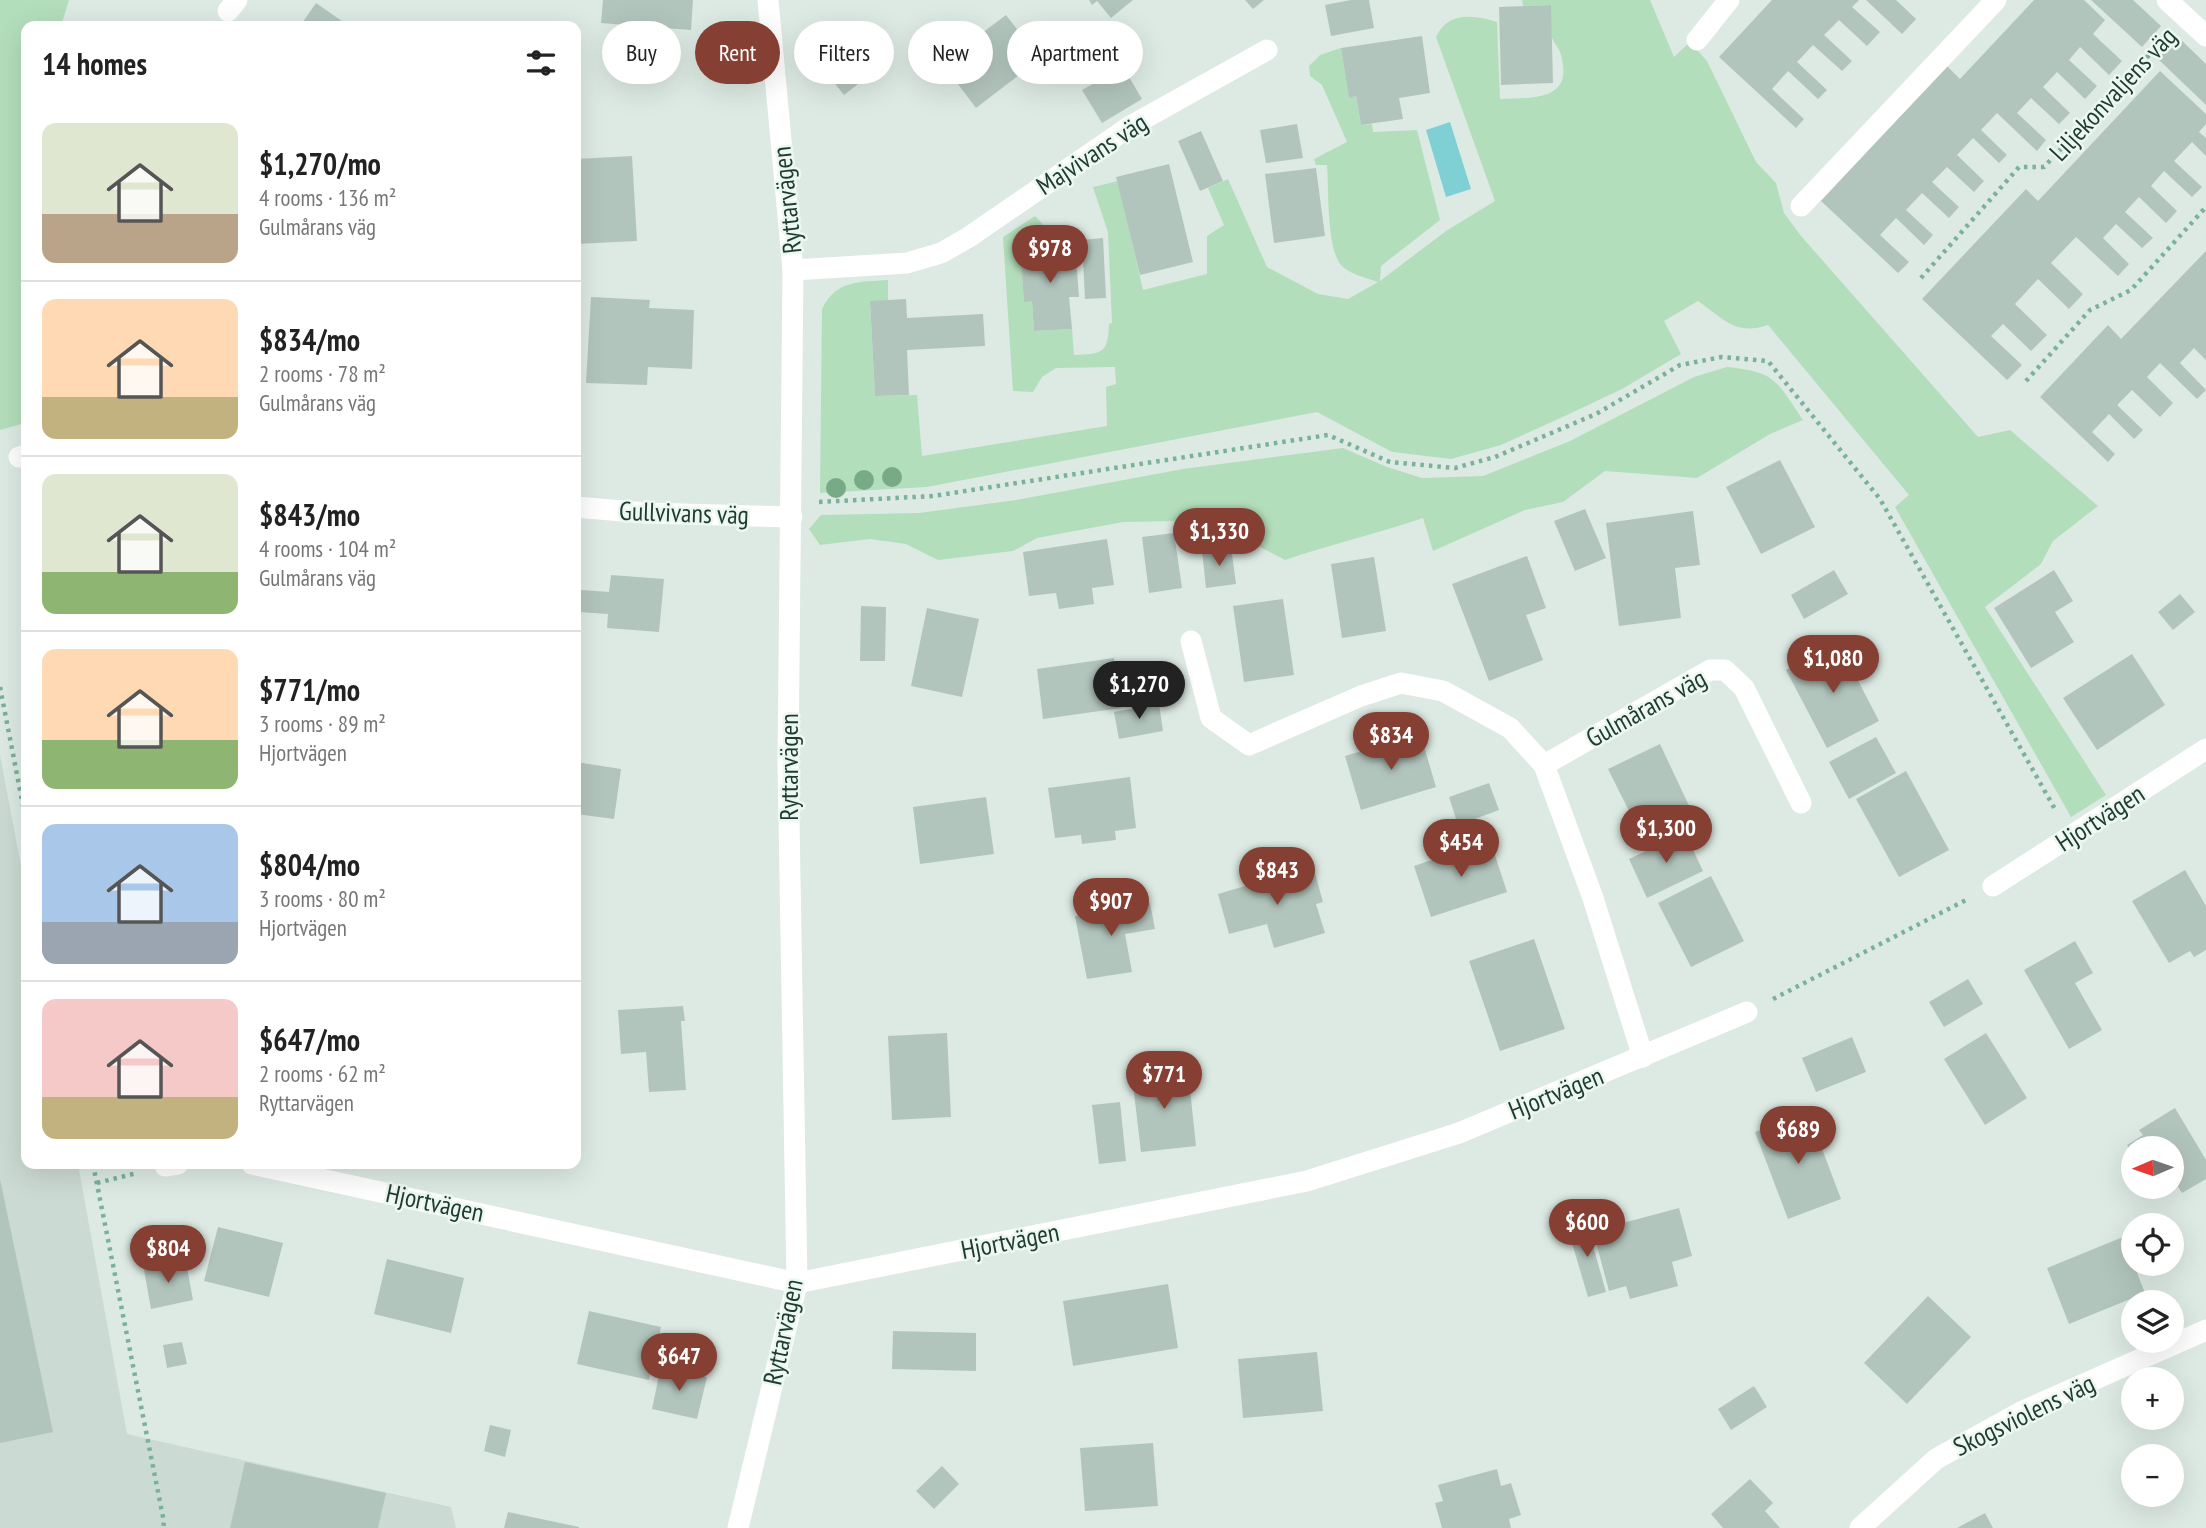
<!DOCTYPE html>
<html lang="en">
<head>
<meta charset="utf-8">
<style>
	:root { --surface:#fff; --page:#f6f6f6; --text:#222; --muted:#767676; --line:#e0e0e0; --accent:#854033 }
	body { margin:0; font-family:"PT Sans Narrow",sans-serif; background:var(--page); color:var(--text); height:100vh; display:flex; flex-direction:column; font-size:26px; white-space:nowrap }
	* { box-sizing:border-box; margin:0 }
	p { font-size:23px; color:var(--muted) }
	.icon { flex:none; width:38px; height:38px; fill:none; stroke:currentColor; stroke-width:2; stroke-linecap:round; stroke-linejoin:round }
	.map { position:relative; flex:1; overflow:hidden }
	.drawer { position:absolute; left:21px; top:21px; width:560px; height:1148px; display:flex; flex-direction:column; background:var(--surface); border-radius:14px; box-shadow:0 7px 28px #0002 }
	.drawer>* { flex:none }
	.banner { position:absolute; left:602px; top:21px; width:665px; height:63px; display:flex; gap:14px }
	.needle { width:46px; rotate:268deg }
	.buttons { position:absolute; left:2121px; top:1136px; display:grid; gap:14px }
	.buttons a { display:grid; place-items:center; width:63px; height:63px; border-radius:50%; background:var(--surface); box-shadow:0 7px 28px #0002; font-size:35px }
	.price { position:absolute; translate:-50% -60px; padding:0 16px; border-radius:24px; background:var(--accent); color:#fff; font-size:23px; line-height:46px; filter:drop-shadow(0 2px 4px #0008) }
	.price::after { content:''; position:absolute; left:50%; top:42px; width:21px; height:16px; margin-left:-10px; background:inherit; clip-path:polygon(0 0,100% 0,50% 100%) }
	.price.on { background:#222; color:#fff }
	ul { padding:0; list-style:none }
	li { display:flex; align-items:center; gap:21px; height:175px; padding:0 21px }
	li+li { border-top:2px solid var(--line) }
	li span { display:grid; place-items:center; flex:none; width:196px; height:140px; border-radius:14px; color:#555 }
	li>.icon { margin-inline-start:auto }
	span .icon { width:84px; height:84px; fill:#fffc; stroke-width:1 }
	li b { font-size:30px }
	h2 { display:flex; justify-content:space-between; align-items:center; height:84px; padding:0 21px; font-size:30px }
	.tag { padding:0 24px; border-radius:32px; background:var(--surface); box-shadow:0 7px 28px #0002; font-size:24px; line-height:63px }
	.tag.on { background:var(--accent); color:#fff }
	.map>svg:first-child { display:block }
	.built { fill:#cbdad2 }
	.green { fill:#b3debb }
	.water { fill:#7fd0d5 }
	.building { fill:#b2c5bc }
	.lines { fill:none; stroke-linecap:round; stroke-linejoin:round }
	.path { stroke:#7ab19b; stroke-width:4.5; stroke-dasharray:3.5 5; stroke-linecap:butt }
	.service { stroke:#fff; stroke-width:21 }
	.minor { stroke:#fff; stroke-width:21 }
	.tree { fill:#78aa87 }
	.labels { text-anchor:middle; stroke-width:5; stroke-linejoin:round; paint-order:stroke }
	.street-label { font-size:26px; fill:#1d3b30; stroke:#edf7f1 }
</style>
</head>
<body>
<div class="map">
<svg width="2206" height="1528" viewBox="0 0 2206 1528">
	<rect width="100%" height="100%" fill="#ddeae3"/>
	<polygon class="built" points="0,755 26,892 26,1164 78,1164 127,1434 451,1507 456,1528 0,1528"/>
	<g class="green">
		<polygon points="0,0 69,0 61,26 26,26 26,36 21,37 21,424 0,430"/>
		<path d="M1522 0H1650L1674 57 1690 42 1707 61 1756 162 1776 183 1784 213 1801 236 1978 437 2010 430 2098 506 2053 541 2041 564 1985 607 2106 795 2071 817 1895 507 1909 495 1768 325C1735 336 1724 319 1698 301L1664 321 1681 354 1622 389 1567 415 1501 445 1451 459 1392 452 1317 412 927 487 820 493 822 309C836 280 859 282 888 280V300L870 302 875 396 917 395 922 456 1107 426 1106 387 1116 384 1115 367 1056 368 1042 377 1033 392 1013 391 1003 237 1035 216 1062 245 1020 248 1024 301H1032L1034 331 1072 329 1074 355C1103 354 1108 353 1109 324L1112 323 1108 232 1093 187 1118 181 1143 290 1207 274V236L1224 225 1208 188 1228 179 1267 267 1318 294 1348 299 1378 282C1366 278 1353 275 1343 267 1326 253 1329 188 1327 165H1316L1314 159 1347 142 1322 85 1310 76 1309 66 1320 55 1341 48 1349 97 1356 96 1361 125 1372 124 1373 132 1417 130 1440 220 1381 266 1380 281 1446 231 1495 201 1436 37C1448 11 1475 15 1497 22L1500 99C1534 98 1576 101 1560 52 1558 47 1554 43 1552 38 1550 29 1551 15 1551 5L1523 6Z"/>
		<path d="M1727 367C1777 372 1776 381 1803 420L1770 434 1697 478 1605 471 1563 502 1525 510 1433 551 1423 518C1377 534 1331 544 1285 560L1232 532 1177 521 1123 522 1037 538 1013 551 938 560 906 544 870 539 820 545 809 529 821 515 919 513 1016 500 1183 469 1343 448 1387 467 1422 478 1483 476 1570 441 1694 377Z"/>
	</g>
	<polygon class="water" points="1450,122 1471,189 1446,197 1426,130"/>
	<g class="building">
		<polygon points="603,0 693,0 691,30 601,23"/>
		<polygon points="1089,0 1133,0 1111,18 1097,1 1092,5"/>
		<polygon points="1245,0 1264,0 1253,9"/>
		<polygon points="1351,0 1369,0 1374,28 1331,36 1325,5"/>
		<polygon points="1772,0 1859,0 1852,7 1880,32 1867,46 1839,20 1824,35 1852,61 1842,71 1813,45 1797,62 1827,90 1818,99 1788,71 1772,89 1804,119 1796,128 1719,57"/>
		<polygon points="1866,0 1896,0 1916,19 1902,34"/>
		<polygon points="2034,0 2084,0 2105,20 2093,34 2122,61 2109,75 2080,47 2069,60 2097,86 2085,99 2057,72 2043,87 2070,113 2059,124 2031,98 2017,113 2046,140 2037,151 1997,113 1981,130 2007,155 1999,163 1973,138 1957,155 1984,181 1974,192 1947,167 1932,182 1959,207 1949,218 1922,193 1906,210 1933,235 1924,245 1896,218 1880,235 1909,262 1898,273 1821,201 1947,66 1960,79"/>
		<polygon points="2091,0 2133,0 2161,26 2142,47"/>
		<polygon points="316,3 349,26 300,26"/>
		<polygon points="1551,5 1553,83 1501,85 1499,7"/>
		<polygon points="1006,15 1040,59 976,108 942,63"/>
		<polygon points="848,36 876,70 844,95 817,61"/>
		<polygon points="1422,36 1430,93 1399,98 1403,119 1361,125 1356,96 1349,98 1341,48"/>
		<polygon points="2178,37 2206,64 2206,105 2157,58"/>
		<polygon points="1123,67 1142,99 1102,123 1082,90"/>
		<polygon points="2160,71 2206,114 2206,124 2199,132 2206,138 2206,156 2192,142 2174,161 2202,187 2192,197 2164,171 2151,186 2177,211 2166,223 2139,197 2125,212 2153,238 2142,248 2116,224 2103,238 2129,264 2118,276 2076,237 2051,263 2083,294 2069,309 2038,279 2015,304 2047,335 2031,351 2003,324 1991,336 2022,365 2007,380 1922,299 2026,189 2038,201"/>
		<polygon points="1297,124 1303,158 1266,163 1260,130"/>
		<polygon points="1201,131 1223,181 1200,191 1178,141"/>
		<polygon points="632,156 637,241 576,244 576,159"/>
		<polygon points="1169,164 1193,262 1140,275 1116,177"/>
		<polygon points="1316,168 1325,236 1274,243 1265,174"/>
		<polygon points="1103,238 1106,298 1085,299 1082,240"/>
		<polygon points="1075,244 1079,297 1069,297 1072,329 1034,331 1032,301 1024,302 1020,248"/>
		<polygon points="2206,251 2206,360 2194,348 2180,363 2206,390 2197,399 2160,363 2147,377 2173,403 2160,417 2132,390 2117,405 2143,430 2134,439 2109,414 2092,432 2115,454 2108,462 2040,397 2108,325 2121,339"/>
		<polygon points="591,297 650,300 649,308 694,310 692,369 648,367 647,385 586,383"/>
		<polygon points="906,299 907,318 983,314 985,346 907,350 909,395 875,396 870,301"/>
		<polygon points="1780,460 1815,527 1761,554 1726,487"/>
		<polygon points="1585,509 1606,558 1575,571 1554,521"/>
		<polygon points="1693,511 1700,565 1675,568 1681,618 1619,626 1606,523"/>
		<polygon points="1174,533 1182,588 1149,593 1142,537"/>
		<polygon points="1107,539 1114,585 1092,588 1094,604 1059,609 1056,593 1029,596 1023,552"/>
		<polygon points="1231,547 1236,584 1206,588 1202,551"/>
		<polygon points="1527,556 1546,608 1526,615 1543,660 1489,681 1452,584"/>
		<polygon points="1374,557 1386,631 1342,638 1331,564"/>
		<polygon points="1834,570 1848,594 1804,619 1791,595"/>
		<polygon points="2054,570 2073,601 2055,612 2074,642 2031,668 1994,608"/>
		<polygon points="611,575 664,579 659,632 607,628 608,614 579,612 581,590 609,592"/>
		<polygon points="2180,594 2195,612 2173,630 2158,612"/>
		<polygon points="1283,599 1294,675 1244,682 1233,606"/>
		<polygon points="861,606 886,607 885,661 860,661"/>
		<polygon points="927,608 979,619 962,697 911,686"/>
		<polygon points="1838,642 1879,721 1827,748 1786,670"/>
		<polygon points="2132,654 2165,705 2097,750 2063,698"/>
		<polygon points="1114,658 1121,708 1043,719 1037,669"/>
		<polygon points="1159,704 1163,731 1119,739 1114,712"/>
		<polygon points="1420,733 1436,787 1361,810 1345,756"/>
		<polygon points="1876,737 1896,773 1849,799 1829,762"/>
		<polygon points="1660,744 1691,810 1641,835 1608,769"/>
		<polygon points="576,762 621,769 614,819 576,814"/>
		<polygon points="1906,771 1949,850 1899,877 1856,799"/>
		<polygon points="1130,777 1136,828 1115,831 1116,840 1082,844 1081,835 1055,838 1048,788"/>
		<polygon points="1489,783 1499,810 1458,825 1449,797"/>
		<polygon points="986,797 994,854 920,864 913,807"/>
		<polygon points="1685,833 1703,871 1647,898 1629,859"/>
		<polygon points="1490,840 1507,892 1431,917 1414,866"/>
		<polygon points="1313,866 1323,902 1316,904 1325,933 1274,948 1267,924 1229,934 1218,894"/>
		<polygon points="2185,870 2206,906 2206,950 2194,957 2190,951 2169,963 2132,901"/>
		<polygon points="1711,876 1744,941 1691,967 1658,903"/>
		<polygon points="1150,903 1155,929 1125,934 1132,972 1087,979 1075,916"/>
		<polygon points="1534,939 1565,1029 1500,1051 1469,961"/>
		<polygon points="2075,941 2093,973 2075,983 2102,1030 2069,1049 2024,970"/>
		<polygon points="1968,979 1983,1004 1944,1027 1929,1002"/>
		<polygon points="683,1006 685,1021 681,1021 686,1090 649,1092 646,1052 621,1054 618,1010"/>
		<polygon points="947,1033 951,1117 892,1120 888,1036"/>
		<polygon points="1986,1033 2027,1098 1985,1125 1944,1059"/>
		<polygon points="1852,1037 1866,1072 1816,1092 1802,1058"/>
		<polygon points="1188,1070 1196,1146 1141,1152 1132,1076"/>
		<polygon points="1120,1102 1126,1161 1099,1164 1092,1105"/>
		<polygon points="2175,1108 2206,1160 2206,1179 2182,1193 2177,1185 2158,1197 2152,1186 2172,1186 2172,1148 2133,1148 2133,1156 2127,1145 2143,1135 2139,1130"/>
		<polygon points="1808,1112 1841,1199 1788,1219 1755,1132"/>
		<polygon points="0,1179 53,1432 0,1443"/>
		<polygon points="1679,1208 1692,1256 1672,1262 1678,1286 1630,1299 1626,1286 1609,1291 1593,1231"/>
		<polygon points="1586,1221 1606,1292 1588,1297 1567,1226"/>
		<polygon points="218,1227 283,1243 269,1297 204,1281"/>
		<polygon points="2123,1237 2145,1293 2069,1324 2047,1268"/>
		<polygon points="387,1259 464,1278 451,1333 374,1314"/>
		<polygon points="186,1262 193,1300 151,1309 144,1270"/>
		<polygon points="1168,1284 1178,1348 1073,1366 1063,1301"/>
		<polygon points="1928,1296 1971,1337 1907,1404 1864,1363"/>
		<polygon points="589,1311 661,1327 649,1380 577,1364"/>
		<polygon points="893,1331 976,1333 976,1371 892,1369"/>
		<polygon points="182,1342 187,1364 167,1368 163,1345"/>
		<polygon points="1317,1352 1323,1411 1243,1418 1238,1359"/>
		<polygon points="661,1366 707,1377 697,1419 652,1409"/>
		<polygon points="1754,1386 1767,1407 1731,1430 1718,1409"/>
		<polygon points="490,1425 511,1430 505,1457 484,1451"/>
		<polygon points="1153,1443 1158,1506 1085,1511 1080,1448"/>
		<polygon points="245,1462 386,1493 378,1528 230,1528"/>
		<polygon points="942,1466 959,1484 934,1509 916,1491"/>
		<polygon points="1497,1469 1501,1486 1511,1483 1521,1515 1509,1519 1511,1528 1442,1528 1435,1503 1443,1501 1438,1485"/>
		<polygon points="1750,1479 1773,1503 1765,1511 1780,1528 1723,1528 1711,1514"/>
		<polygon points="508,1512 579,1527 579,1528 504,1528"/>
		<polygon points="1985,1513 1993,1528 1957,1528"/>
	</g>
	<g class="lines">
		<g class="path">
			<polyline points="1921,278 2019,167 2044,167 2164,39"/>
			<polyline points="2026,381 2090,310 2131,290 2206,207"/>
			<polyline points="819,502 933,496 1328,435 1390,462 1455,468 1495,457 1596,414 1680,365 1722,357 1768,361 1880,499 2056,811"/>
			<polyline points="0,687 26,821"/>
			<polyline points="1773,999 1968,899"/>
			<polyline points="93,1164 164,1522 163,1528"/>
			<polyline points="97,1183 137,1173"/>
		</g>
		<polyline class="service" points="2167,0 2206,36"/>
		<g class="minor">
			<polyline points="228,11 237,0"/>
			<polyline points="1697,40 1729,0"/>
			<polyline points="1801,206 1996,0"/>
			<polyline points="793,270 907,263 941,253 969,237 1129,127 1267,50"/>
			<polyline points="19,457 26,455"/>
			<polyline points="576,507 646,513 792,517"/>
			<polyline points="1191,641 1211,718 1249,745 1361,696 1401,683 1443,691 1510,728 1544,765 1593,898 1643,1057"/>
			<polyline points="1544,765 1710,670 1725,670 1744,688 1801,803"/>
			<polyline points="1993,886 2206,749"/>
			<polyline points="252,1164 797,1283 1307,1181 1459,1133 1747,1012"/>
			<polyline points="165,1166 178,1164"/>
			<polyline points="738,1528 797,1283 788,761 793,270 768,0"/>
			<polyline points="1860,1528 1936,1459 2023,1411 2206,1330"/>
		</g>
	</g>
	<g class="tree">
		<circle cx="892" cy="477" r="10"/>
		<circle cx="864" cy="480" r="10"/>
		<circle cx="836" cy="488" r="10"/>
	</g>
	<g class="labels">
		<g class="street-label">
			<text transform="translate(2113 94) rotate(-47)" y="9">Liljekonvaljens väg</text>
			<text transform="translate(1092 154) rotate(-33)" y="9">Majvivans väg</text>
			<text transform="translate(787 200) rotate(-96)" y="9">Ryttarvägen</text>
			<text transform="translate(684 513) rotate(2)" y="9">Gullvivans väg</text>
			<text transform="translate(1646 708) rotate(-29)" y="9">Gulmårans väg</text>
			<text transform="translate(789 767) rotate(-90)" y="9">Ryttarvägen</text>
			<text transform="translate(2100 818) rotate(-33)" y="9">Hjortvägen</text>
			<text transform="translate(1556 1093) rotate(-22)" y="9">Hjortvägen</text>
			<text transform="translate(435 1203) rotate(12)" y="9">Hjortvägen</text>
			<text transform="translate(1010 1241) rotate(-11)" y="9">Hjortvägen</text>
			<text transform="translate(783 1332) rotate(-78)" y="9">Ryttarvägen</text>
			<text transform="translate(2024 1415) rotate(-26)" y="9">Skogsviolens väg</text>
		</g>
	</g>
</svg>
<div class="buttons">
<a><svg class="needle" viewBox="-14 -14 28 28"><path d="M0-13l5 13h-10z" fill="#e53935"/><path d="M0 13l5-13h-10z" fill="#767676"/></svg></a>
<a><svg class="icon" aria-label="locate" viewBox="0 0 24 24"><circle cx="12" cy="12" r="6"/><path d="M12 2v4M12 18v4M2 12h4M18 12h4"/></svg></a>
<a><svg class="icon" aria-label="layers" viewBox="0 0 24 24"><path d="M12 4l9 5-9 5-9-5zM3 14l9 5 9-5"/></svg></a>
<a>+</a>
<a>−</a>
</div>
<b class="price" style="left:1050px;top:285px">$978</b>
<b class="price" style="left:1219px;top:568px">$1,330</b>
<b class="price" style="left:1833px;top:695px">$1,080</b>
<b class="price on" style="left:1139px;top:721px">$1,270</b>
<b class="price" style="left:1391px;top:772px">$834</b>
<b class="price" style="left:1666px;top:865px">$1,300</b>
<b class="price" style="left:1461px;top:879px">$454</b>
<b class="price" style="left:1277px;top:907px">$843</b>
<b class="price" style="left:1111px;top:938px">$907</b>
<b class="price" style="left:1164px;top:1111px">$771</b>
<b class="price" style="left:1798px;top:1166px">$689</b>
<b class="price" style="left:1587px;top:1259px">$600</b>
<b class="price" style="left:168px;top:1285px">$804</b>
<b class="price" style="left:679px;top:1393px">$647</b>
<div class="banner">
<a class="tag">Buy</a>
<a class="tag on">Rent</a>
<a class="tag">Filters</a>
<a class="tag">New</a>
<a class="tag">Apartment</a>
</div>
<section class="drawer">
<h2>14 homes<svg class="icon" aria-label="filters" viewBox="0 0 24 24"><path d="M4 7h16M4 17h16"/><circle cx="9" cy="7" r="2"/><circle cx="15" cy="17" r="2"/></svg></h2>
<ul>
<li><span style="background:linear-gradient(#dfe7d0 65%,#b9a48a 0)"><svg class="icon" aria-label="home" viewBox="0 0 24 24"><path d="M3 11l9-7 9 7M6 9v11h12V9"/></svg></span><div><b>$1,270/mo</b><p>4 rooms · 136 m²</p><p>Gulmårans väg</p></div></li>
<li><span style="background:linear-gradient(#ffd9b3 70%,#c2b280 0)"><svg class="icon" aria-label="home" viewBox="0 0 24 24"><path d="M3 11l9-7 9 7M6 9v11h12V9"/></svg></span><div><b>$834/mo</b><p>2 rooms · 78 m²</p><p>Gulmårans väg</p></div></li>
<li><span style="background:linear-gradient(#dfe7d0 70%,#8fb573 0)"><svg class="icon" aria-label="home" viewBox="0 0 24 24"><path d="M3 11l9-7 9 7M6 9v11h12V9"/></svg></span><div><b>$843/mo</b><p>4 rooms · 104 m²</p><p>Gulmårans väg</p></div></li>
<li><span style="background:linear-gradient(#ffd9b3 65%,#8fb573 0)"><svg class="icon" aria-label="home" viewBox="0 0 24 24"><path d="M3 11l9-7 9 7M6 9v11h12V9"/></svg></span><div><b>$771/mo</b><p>3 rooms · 89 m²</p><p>Hjortvägen</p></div></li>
<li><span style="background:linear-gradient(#a9c7e8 70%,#9aa5b1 0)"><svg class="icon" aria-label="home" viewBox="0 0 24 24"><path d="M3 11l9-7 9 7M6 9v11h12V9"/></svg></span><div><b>$804/mo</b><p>3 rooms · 80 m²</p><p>Hjortvägen</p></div></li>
<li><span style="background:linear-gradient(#f6c9c9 70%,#c2b280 0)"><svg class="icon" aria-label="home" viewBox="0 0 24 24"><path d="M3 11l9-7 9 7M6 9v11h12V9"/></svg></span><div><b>$647/mo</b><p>2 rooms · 62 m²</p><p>Ryttarvägen</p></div></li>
</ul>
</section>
</div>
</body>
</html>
